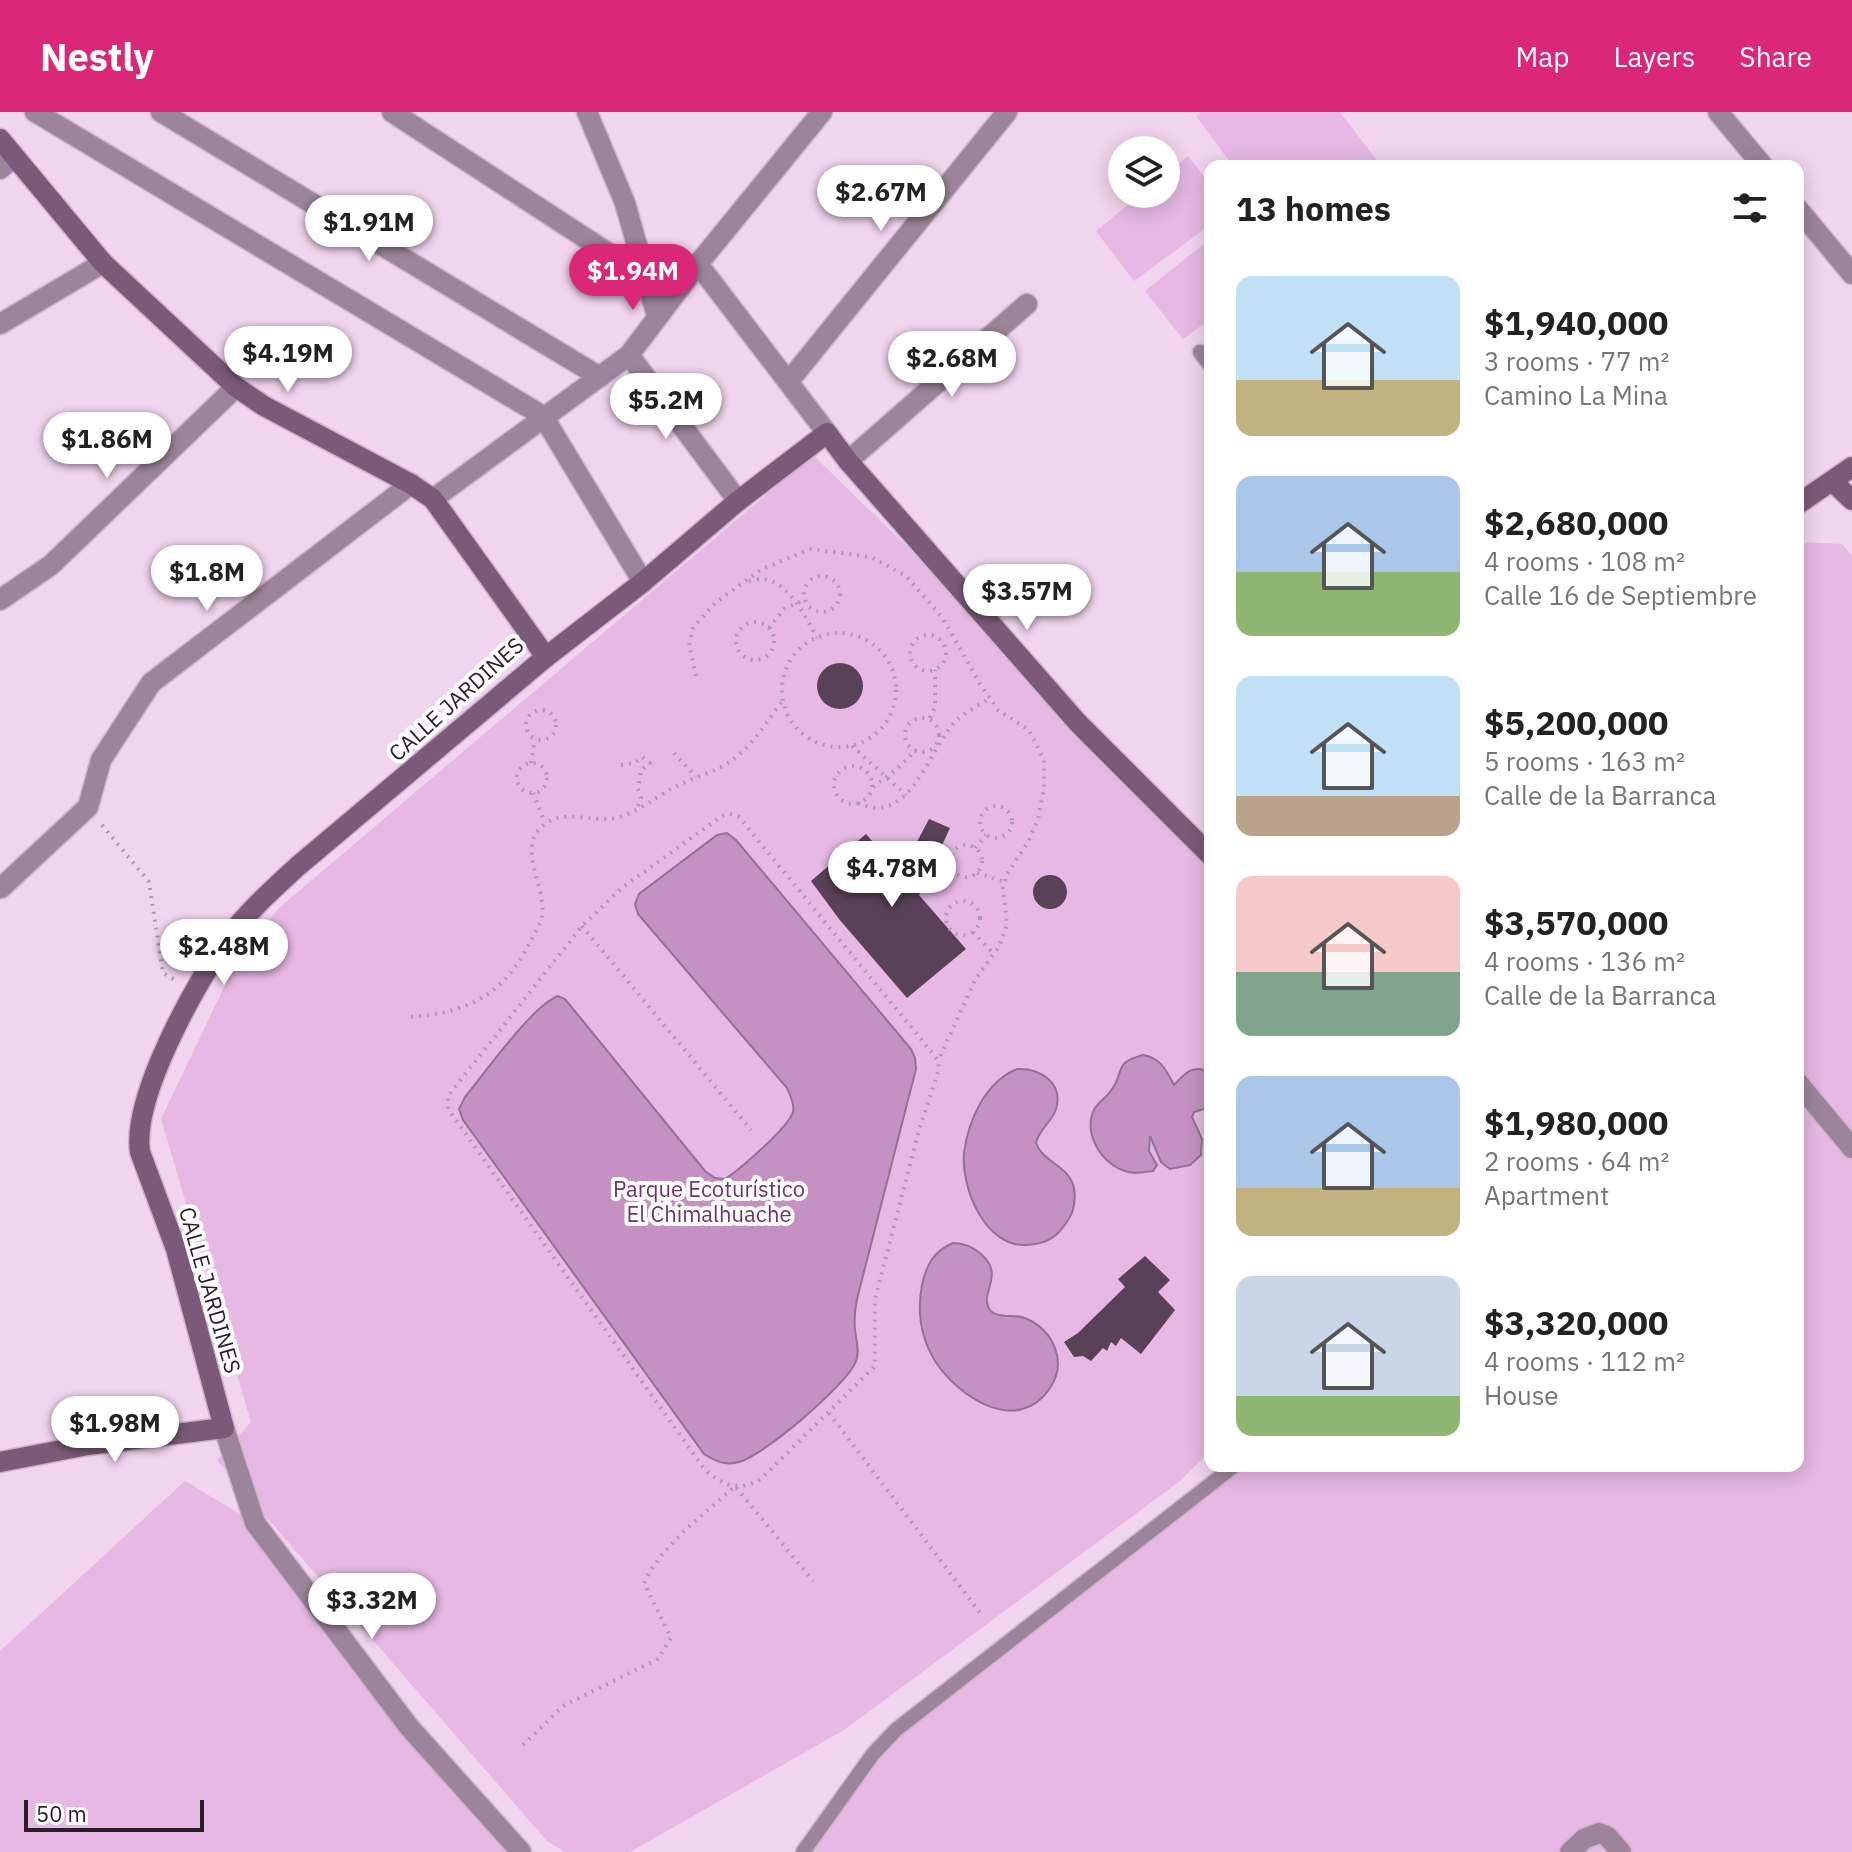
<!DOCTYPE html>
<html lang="en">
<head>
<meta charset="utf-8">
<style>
	:root { --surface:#fff; --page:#f6f6f6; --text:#222; --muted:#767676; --accent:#db2777 }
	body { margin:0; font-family:"IBM Plex Sans",sans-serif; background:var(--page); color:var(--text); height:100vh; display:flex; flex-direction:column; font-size:30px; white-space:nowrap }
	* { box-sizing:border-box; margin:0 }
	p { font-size:26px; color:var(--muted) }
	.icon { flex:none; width:44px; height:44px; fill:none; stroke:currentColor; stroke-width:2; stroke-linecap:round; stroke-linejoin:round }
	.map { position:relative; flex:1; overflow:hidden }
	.panel { position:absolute; left:1204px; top:48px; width:600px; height:1312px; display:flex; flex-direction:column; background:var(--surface); border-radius:16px; box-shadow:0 4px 20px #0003 }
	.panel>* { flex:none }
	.controls { position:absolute; left:1108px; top:24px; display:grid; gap:16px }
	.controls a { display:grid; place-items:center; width:72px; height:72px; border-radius:50%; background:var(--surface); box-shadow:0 4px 20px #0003; font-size:40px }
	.scale { position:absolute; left:24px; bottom:20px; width:180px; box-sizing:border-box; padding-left:8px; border:4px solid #2a1f29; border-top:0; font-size:22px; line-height:28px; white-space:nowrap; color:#2a1f29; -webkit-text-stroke:6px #fff; paint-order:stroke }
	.price { position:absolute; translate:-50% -68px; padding:0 18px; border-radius:28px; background:#fff; color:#222; font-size:26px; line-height:52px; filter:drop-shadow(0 2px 4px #0008) }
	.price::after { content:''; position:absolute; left:50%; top:48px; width:24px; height:18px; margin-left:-12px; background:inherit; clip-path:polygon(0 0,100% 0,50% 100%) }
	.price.selected { background:var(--accent); color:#fff }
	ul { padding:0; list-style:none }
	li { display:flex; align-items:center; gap:24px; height:200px; padding:0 32px }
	li span { display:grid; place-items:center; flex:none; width:224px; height:160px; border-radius:16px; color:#555 }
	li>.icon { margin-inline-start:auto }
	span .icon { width:96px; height:96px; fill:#fffc; stroke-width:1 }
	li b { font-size:34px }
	h2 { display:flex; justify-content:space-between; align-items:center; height:96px; padding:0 32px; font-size:34px }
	header { display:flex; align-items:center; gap:48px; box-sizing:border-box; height:112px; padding:0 40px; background:var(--accent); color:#fff }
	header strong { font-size:38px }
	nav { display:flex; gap:44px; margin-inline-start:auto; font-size:28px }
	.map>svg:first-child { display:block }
	.green { fill:#e6b8e3 }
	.water { fill:#c591c2; stroke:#966f94; stroke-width:2 }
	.building { fill:#594157 }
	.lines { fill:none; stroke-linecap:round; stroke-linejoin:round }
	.service-casing { stroke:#cdb3cb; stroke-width:17 }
	.minor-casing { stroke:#cdb3cb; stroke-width:23 }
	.tertiary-casing { stroke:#cdb3cb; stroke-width:23 }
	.secondary-casing { stroke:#cdb3cb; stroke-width:23 }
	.path { stroke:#b099ae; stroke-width:4; stroke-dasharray:2 6; stroke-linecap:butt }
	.service { stroke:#9c859a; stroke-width:14 }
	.minor { stroke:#9c859a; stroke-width:20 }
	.tertiary { stroke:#9c859a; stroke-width:20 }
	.secondary { stroke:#7b5a79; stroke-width:20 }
	.labels { text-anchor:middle; stroke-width:8; stroke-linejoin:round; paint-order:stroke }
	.street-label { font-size:22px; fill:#2a1f29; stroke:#fff }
	.park-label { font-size:22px; fill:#70316e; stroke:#fff }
</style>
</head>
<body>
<header>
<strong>Nestly</strong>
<nav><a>Map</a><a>Layers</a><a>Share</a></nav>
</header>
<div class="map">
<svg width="1852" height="1740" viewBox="0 0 1852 1740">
	<rect width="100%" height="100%" fill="#f1d4ee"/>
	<g class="green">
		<polygon points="1201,0 1340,0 1381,54 1233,54 1196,4"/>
		<polygon points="1188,44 1210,72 1210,113 1134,169 1096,119 1141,82 1166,82 1166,62"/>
		<polygon points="1210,127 1210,207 1183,227 1145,179"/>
		<polygon points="813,343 1210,730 1210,1339 1180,1369 844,1618 630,1740 565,1740 547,1729 217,1348 251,1310 161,1007 238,846 280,795"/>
		<polygon points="1798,430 1842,432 1852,444 1852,1740 803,1740 897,1617 1234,1354 1798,1354"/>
		<polygon points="185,1369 255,1411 522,1740 0,1740 0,1539"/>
	</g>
	<g class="water">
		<path d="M727 721 736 728 911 937 915 946 916 957 857 1187C855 1197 854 1207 855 1218 856 1228 860 1239 856 1249 848 1272 763 1344 739 1350 725 1354 715 1349 704 1342L463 1008 459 997 465 985C484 962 533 893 558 884L565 887 705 1059 715 1066 725 1067C739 1058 789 1015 793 1000 795 992 790 983 787 976L638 802 635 792 639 782 717 723Z"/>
		<path d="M1143 943C1161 946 1166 958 1174 973 1185 961 1194 951 1210 961V995L1194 1000 1192 1005 1202 1027 1201 1043 1190 1053 1170 1057 1161 1050 1150 1024 1149 1039 1157 1053 1153 1059C1145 1060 1135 1062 1128 1060 1102 1054 1081 1020 1095 996 1100 989 1108 984 1112 977 1125 959 1113 951 1143 943Z"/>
		<path d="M1017 957C1039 956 1064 970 1056 997 1052 1010 1039 1017 1036 1031 1043 1051 1069 1053 1074 1076 1077 1095 1071 1107 1059 1120 1049 1130 1040 1132 1026 1133 985 1135 961 1076 964 1041 968 1009 985 970 1017 957Z"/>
		<path d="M953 1131C964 1131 973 1135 981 1142 1006 1164 978 1181 990 1198 997 1207 1015 1202 1025 1206 1053 1218 1068 1249 1050 1276 1018 1324 959 1286 935 1249 921 1226 917 1199 922 1173 926 1153 934 1139 953 1131Z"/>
	</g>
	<g class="building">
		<circle cx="840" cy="574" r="23"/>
		<polygon points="929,707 950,716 919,783 966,837 907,886 839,807 811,769 866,722 900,762"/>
		<circle cx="1050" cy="780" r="17"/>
		<polygon points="1145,1144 1170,1168 1158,1180 1175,1198 1141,1242 1121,1226 1116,1234 1111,1230 1107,1239 1103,1236 1091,1249 1083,1244 1074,1245 1064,1230 1078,1221 1125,1175 1118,1167"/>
	</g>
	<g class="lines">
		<defs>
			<g id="service">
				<polyline points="1200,240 1210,253"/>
				<polyline points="803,1740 873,1642 897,1617 1234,1354"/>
			</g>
			<g id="minor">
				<polyline points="35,0 543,304 643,470"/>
				<polyline points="161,0 600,265"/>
				<polyline points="392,0 645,165"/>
				<polyline points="587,0 625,91 657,204"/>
				<polyline points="1718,0 1763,54"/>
				<polyline points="0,57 13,46"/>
				<polyline points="1798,97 1852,162"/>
				<polyline points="698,152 827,321"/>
				<polyline points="0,212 103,151"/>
				<polyline points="629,243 738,389"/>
				<polyline points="789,269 1007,0"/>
				<polyline points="848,349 1027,192"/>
				<polyline points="433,387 629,243 698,152 822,0"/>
				<polyline points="0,488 51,453 236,275"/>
				<polyline points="1,776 88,695 101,648 151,571 411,372"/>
				<polyline points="224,1316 255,1411 409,1615 521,1740"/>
				<polyline points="1570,1740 1584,1727 1599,1721 1607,1724 1621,1740"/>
			</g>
			<polyline id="tertiary" points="1798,971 1852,1036"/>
			<g id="secondary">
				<polyline points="0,27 103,151 236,275 264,294 411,372 433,387 546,545"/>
				<polyline points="1833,370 1852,388"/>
				<polyline points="1798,392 1852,355"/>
				<path d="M0 1350 88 1333 224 1316 176 1137 140 1040C132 985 194 875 226 829 246 801 273 777 298 754L546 545 643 470 738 389 827 321 848 349 1078 611 1210 743"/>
			</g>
		</defs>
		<use href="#service" class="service-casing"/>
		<use href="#minor" class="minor-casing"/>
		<use href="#tertiary" class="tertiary-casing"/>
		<use href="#secondary" class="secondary-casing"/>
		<g class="path">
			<circle cx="822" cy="482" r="18"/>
			<path d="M749 469C783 457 804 502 817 526"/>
			<circle cx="755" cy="529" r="19"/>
			<polyline points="769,516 784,497 805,488"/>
			<circle cx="839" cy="578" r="57"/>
			<circle cx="928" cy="541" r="18"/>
			<polyline points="696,564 689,533 693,516 715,491 762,457 811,437 871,445 906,464 942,505 980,572 998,598 1029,618 1044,648 1044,676 1038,708 1028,730 1007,762 1003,776 1007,813 999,835 976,866 939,947"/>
			<circle cx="541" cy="613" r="15"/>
			<polyline points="930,606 935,595 935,558"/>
			<circle cx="922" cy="623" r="17"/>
			<polyline points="852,634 906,683"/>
			<polyline points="674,641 696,665"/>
			<polyline points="531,651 535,627"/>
			<circle cx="532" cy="666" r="15"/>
			<polyline points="621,653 635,651 642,645 650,651 641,658 638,677 641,686 637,696"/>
			<circle cx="853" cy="673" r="19"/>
			<polyline points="873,675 897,657 916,638"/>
			<polyline points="533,681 545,711"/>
			<path d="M858 691C909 716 929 638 954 611 964 600 978 594 990 586"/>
			<circle cx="996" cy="710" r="16"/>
			<path d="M730 702 739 705 938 948 939 957 919 1018 875 1187V1254L761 1367C737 1380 725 1374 705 1358L448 997V984L582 814 623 775 722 704Z"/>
			<polyline points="102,713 149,770 163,861 177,869"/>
			<circle cx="966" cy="749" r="16"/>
			<polyline points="975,736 986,723"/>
			<polyline points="977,761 1005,770"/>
			<circle cx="963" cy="806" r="17"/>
			<polyline points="582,814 751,1018"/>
			<polyline points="973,820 993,841"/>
			<path d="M411 905C467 901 503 883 529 832 533 824 541 813 542 804 547 774 514 734 545 712 563 698 590 709 611 707 632 704 653 687 671 677 694 664 721 660 741 641 757 627 770 605 783 588"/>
			<polyline points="829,1301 980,1501"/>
			<path d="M523 1633 563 1594 658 1547 671 1526 644 1471C663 1431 703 1404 735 1374L813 1469"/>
		</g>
		<use href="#service" class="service"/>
		<use href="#minor" class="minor"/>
		<use href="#tertiary" class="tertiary"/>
		<use href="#secondary" class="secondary"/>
	</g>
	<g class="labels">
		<g class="street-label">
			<text transform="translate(456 587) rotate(-42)" y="8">CALLE JARDINES</text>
			<text transform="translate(210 1178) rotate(74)" y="8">CALLE JARDINES</text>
		</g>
		<g class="park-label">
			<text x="709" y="1085">Parque Ecoturístico<tspan x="709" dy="25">El Chimalhuache</tspan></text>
		</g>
	</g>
</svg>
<div class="controls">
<a><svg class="icon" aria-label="layers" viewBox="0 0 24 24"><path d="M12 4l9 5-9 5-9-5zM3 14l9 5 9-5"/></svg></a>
</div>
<div class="scale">50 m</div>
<b class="price" style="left:881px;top:121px">$2.67M</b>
<b class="price" style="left:369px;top:151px">$1.91M</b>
<b class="price selected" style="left:633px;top:200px">$1.94M</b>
<b class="price" style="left:288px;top:282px">$4.19M</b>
<b class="price" style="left:952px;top:287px">$2.68M</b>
<b class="price" style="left:666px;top:329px">$5.2M</b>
<b class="price" style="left:107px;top:368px">$1.86M</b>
<b class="price" style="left:207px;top:501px">$1.8M</b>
<b class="price" style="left:1027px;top:520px">$3.57M</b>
<b class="price" style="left:892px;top:797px">$4.78M</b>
<b class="price" style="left:224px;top:875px">$2.48M</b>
<b class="price" style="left:115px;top:1352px">$1.98M</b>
<b class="price" style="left:372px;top:1529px">$3.32M</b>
<section class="panel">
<h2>13 homes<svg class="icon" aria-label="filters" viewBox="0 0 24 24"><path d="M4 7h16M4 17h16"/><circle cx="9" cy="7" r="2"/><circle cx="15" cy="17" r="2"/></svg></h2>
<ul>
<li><span style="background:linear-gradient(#bfe0f5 65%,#c2b280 0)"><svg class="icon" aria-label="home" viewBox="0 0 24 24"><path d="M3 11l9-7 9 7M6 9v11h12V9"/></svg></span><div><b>$1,940,000</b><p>3 rooms · 77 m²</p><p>Camino La Mina</p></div></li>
<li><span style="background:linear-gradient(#a9c7e8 60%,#8fb573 0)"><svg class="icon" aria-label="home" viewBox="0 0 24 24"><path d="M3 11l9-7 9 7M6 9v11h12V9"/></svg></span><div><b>$2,680,000</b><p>4 rooms · 108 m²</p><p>Calle 16 de Septiembre</p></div></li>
<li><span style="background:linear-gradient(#bfe0f5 75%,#b9a48a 0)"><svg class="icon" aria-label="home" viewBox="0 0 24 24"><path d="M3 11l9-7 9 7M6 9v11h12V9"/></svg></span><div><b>$5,200,000</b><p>5 rooms · 163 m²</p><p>Calle de la Barranca</p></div></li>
<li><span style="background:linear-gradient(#f6c9c9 60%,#7fa58c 0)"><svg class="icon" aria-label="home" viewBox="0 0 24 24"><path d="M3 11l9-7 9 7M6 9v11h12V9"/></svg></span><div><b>$3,570,000</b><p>4 rooms · 136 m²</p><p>Calle de la Barranca</p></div></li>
<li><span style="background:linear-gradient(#a9c7e8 70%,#c2b280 0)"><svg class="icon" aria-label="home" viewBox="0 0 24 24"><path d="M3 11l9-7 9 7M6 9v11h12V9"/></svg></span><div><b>$1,980,000</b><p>2 rooms · 64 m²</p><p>Apartment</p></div></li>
<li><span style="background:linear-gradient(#c9d6e8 75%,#8fb573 0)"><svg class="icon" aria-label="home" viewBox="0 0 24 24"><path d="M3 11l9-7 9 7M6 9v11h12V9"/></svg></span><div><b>$3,320,000</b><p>4 rooms · 112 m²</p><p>House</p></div></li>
</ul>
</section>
</div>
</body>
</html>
